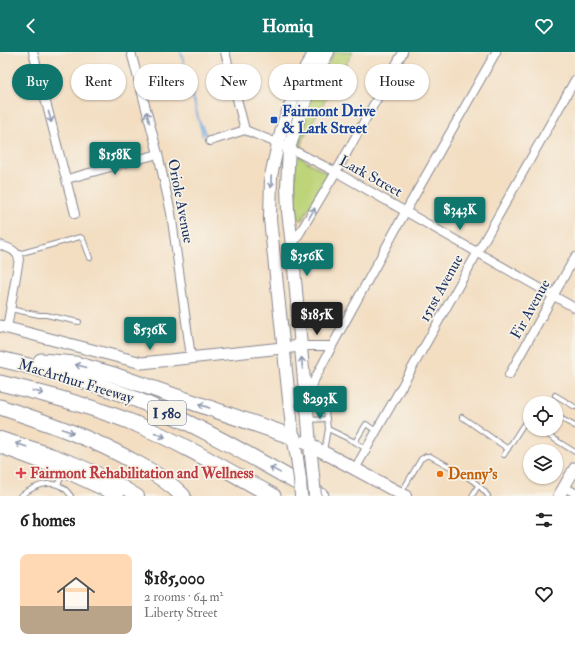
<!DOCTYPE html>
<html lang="en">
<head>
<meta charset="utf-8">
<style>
	:root { --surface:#fff; --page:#f6f6f6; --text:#222; --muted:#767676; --accent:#0f766e }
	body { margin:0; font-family:"IM FELL Double Pica",serif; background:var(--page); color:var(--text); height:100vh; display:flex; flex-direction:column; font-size:15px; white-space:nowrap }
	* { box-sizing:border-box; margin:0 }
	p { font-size:13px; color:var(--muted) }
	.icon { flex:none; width:22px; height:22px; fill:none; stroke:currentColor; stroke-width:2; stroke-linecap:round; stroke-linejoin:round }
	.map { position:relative; height:444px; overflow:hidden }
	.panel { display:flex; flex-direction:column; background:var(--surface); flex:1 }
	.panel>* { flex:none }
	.top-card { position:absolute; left:12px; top:12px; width:551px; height:36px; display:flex; gap:8px }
	.buttons { position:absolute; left:523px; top:344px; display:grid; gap:8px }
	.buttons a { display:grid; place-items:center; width:40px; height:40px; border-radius:50%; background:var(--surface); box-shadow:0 1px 3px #0004; font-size:20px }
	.price { position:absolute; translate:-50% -34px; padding:0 9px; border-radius:4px; background:var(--accent); color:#fff; font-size:13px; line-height:26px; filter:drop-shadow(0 1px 2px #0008) }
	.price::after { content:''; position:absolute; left:50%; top:24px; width:12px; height:9px; margin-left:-6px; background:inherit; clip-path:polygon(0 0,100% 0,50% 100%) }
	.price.active { background:#222; color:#fff }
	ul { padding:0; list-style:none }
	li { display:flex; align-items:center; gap:12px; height:100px; padding:0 20px }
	li span { display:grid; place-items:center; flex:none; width:112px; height:80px; border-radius:8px; color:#555 }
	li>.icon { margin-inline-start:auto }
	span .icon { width:48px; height:48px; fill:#fffc; stroke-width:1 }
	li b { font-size:17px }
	h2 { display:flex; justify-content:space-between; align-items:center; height:48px; padding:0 20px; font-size:17px }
	.chip { padding:0 14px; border-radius:18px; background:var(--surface); box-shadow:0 1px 3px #0004; font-size:14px; line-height:36px }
	.chip.active { background:var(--accent); color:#fff }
	header { display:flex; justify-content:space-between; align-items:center; height:52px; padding:0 20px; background:var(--accent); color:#fff; font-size:18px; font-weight:800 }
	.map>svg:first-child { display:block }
	.green { fill:#bdd479; stroke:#6c826c }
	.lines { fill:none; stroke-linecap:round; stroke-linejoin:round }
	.stream { stroke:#70a6de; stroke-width:2 }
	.service-casing { stroke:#878690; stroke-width:6 }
	.minor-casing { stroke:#878690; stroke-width:10 }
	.tertiary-casing { stroke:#878690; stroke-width:13 }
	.secondary-casing { stroke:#878690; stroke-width:14 }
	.motorway-casing { stroke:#878690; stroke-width:17 }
	.service { stroke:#fff; stroke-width:4 }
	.minor { stroke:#fff; stroke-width:8 }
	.tertiary { stroke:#fff; stroke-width:11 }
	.secondary { stroke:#fff; stroke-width:12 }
	.motorway { stroke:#fff; stroke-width:15 }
	.secondary-bridge-casing { stroke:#878690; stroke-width:14; stroke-linecap:butt }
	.secondary-bridge { stroke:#fff; stroke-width:12 }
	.oneway { stroke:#8d97ae }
	.transit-dot { fill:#1a4fb4; stroke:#f7f3e8; stroke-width:1.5 }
	.health-dot { fill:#e0444e; stroke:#f7f3e8; stroke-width:1.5 }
	.food-dot { fill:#e8710a; stroke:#f7f3e8; stroke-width:1.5 }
	.labels { text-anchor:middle; stroke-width:3.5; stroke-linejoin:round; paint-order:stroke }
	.shield { fill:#f7f3e8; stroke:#5d6a87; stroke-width:1 }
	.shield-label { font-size:14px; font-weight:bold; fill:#1b2f5e }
	.transit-label { font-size:15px; font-weight:bold; fill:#164399; stroke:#f7f3e8; text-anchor:start }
	.street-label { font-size:15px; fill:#1b2f5e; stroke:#f7f3e8 }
	.health-label { font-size:15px; font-weight:bold; fill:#be3a42; stroke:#f7f3e8; text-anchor:start }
	.food-label { font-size:15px; font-weight:bold; fill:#c56008; stroke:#f7f3e8; text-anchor:start }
</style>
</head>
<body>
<header><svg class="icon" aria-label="back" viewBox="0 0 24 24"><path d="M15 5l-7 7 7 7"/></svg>Homiq<svg class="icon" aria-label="heart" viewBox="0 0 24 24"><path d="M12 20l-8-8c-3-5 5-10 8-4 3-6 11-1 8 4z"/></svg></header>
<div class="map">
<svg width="575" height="444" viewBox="0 0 575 444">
	<rect width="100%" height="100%" fill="#f7f3e8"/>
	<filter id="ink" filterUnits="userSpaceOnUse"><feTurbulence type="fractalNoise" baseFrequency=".025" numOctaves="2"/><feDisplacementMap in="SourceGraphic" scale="8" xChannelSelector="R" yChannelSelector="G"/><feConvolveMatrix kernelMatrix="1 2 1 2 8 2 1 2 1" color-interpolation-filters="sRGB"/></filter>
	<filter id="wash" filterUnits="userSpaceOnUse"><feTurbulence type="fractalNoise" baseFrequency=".012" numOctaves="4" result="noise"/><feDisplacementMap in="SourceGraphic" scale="16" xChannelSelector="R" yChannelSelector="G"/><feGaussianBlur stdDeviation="0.9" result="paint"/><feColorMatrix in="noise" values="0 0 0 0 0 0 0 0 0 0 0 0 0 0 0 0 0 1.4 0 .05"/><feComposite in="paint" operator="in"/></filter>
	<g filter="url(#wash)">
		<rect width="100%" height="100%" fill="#f3dec2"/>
		<path class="green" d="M335 0H353L302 88 301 106 328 122 302 168 298 167C295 140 293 112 299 85 303 66 311 47 318 29 322 19 329 10 335 0Z"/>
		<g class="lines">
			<g class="stream">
				<polyline points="181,0 203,84"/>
				<polyline points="201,72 206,83"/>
			</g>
		</g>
	</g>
	<g filter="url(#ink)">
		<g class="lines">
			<defs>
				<g id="service">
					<polyline points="18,202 80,185 83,187 90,206"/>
					<polyline points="10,257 39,263 46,263 79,270"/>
					<polyline points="555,343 575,355"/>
					<polyline points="308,344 324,342 328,377 355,390 366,397"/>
					<polyline points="556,364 575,374"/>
					<polyline points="462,365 508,397"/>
					<polyline points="309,368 327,367"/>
					<polyline points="547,377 546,379 546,382 575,400"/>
					<polyline points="355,390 366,372 376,379"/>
					<polyline points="324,399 328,377"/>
					<polyline points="504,403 523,373"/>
					<polyline points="58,433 63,421"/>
					<path d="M401 441 421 407 426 404H430C448 414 477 427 488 444"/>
					<path d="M20 444C36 433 57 423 71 444"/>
					<polyline points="472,444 478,434"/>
				</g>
				<g id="minor">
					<polyline points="33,0 75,162"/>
					<polyline points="131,0 158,102 171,161 191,305"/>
					<polyline points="225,0 245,78"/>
					<polyline points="210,89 245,78 289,96 336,120 575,256"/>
					<polyline points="67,127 158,102"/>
					<path d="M0 193C8 196 17 198 19 207L7 276"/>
					<polyline points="292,194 336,120 403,0"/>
					<polyline points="301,294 332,294"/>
					<polyline points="509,323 575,205"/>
					<polyline points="306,344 332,294 403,164 496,0"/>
					<polyline points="355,417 575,28"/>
					<polyline points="564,435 575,441"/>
				</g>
				<g id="tertiary">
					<polyline points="0,274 142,311 301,294"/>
					<polyline points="559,444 575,416"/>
				</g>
				<g id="secondary">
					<path d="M0 386C17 391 35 396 53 403 82 413 112 427 138 444"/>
					<polyline points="304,390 344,411 405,444"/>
					<polyline points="0,395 64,419 118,444"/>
					<polyline points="297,406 293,385 270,167 271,124 278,92 284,70 303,21 315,0"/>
					<polyline points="313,423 310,393 306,344 304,329 292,194 288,159 287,135 289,96 313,26 328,0"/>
				</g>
				<g id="motorway">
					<path d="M0 307C50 319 100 331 147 352 208 378 264 412 321 444"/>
					<polyline points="41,309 75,312 114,323 293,385"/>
					<path d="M0 331C46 342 92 354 136 372 184 392 228 419 273 444"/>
					<path d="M0 355C48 371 95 387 138 412 155 421 170 431 183 444"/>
				</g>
			</defs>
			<use href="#service" class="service-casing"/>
			<use href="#minor" class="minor-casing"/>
			<use href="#tertiary" class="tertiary-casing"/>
			<use href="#secondary" class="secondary-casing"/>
			<use href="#motorway" class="motorway-casing"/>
			<use href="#service" class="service"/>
			<use href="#minor" class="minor"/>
			<use href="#tertiary" class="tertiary"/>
			<use href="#secondary" class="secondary"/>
			<use href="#motorway" class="motorway"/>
			<defs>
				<g id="secondary-bridge">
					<polyline points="297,406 300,427 301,444"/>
					<polyline points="313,423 315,444"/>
				</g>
			</defs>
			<use href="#secondary-bridge" class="secondary-bridge-casing"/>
			<use href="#secondary-bridge" class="secondary-bridge"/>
		</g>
		<defs><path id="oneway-shaft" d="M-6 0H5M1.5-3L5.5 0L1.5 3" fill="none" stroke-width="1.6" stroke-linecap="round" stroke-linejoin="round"/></defs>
		<g class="oneway">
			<use href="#oneway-shaft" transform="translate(50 65) rotate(75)"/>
			<use href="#oneway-shaft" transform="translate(148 65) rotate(-105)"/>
			<use href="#oneway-shaft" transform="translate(271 130) rotate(92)"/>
			<use href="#oneway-shaft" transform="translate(312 161) rotate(-60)"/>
			<use href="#oneway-shaft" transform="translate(302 311) rotate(-94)"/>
			<use href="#oneway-shaft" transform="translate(81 314) rotate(-166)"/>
			<use href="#oneway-shaft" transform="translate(38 340) rotate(14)"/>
			<use href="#oneway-shaft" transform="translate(204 354) rotate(-161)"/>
			<use href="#oneway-shaft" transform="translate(68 379) rotate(20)"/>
			<use href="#oneway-shaft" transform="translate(160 383) rotate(24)"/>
			<use href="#oneway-shaft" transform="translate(21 393) rotate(-162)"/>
			<use href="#oneway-shaft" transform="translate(275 418) rotate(-151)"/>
		</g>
	</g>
	<rect class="transit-dot" x="270" y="64" width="8" height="8" rx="2"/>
	<path class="health-dot" d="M19 415h4v4h4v4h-4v4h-4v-4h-4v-4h4z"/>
	<circle class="food-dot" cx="440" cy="422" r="4"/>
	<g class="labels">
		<rect class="shield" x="148" y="349" width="38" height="24" rx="3"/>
		<g class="shield-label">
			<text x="167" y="366">I 580</text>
		</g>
		<g class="transit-label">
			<text x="282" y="64">Fairmont Drive<tspan x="282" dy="17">&amp; Lark Street</tspan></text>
		</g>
		<g class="street-label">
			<text transform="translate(371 124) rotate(29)" y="5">Lark Street</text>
			<text transform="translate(181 149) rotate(79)" y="5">Oriole Avenue</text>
			<text transform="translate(441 236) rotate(-61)" y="5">151st Avenue</text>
			<text transform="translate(530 257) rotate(-61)" y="5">Fir Avenue</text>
			<text transform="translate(76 329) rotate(17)" y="5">MacArthur Freeway</text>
		</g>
		<g class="health-label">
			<text x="30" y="426">Fairmont Rehabilitation and Wellness</text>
		</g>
		<g class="food-label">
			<text x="448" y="427">Denny's</text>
		</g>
	</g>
</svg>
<div class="buttons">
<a><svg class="icon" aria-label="locate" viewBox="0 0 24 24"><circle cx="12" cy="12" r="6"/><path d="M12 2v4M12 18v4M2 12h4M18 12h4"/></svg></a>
<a><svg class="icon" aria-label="layers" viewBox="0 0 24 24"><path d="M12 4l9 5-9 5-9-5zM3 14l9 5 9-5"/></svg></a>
</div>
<b class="price" style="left:115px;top:124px">$158K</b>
<b class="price" style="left:460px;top:179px">$343K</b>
<b class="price" style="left:307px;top:225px">$356K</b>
<b class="price active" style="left:317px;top:284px">$185K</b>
<b class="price" style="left:150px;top:299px">$536K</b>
<b class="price" style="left:320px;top:368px">$293K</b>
<div class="top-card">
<a class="chip active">Buy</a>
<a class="chip">Rent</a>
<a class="chip">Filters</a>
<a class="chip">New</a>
<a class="chip">Apartment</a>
<a class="chip">House</a>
</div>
</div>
<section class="panel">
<h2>6 homes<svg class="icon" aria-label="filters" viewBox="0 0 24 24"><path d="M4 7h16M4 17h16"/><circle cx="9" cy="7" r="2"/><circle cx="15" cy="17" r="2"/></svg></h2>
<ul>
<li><span style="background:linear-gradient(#ffd9b3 65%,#b9a48a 0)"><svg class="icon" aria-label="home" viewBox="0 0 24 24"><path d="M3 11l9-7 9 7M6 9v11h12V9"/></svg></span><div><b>$185,000</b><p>2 rooms · 64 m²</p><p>Liberty Street</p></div><svg class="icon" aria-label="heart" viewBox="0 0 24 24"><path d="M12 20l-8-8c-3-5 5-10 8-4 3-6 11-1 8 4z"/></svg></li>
</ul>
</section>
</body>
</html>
